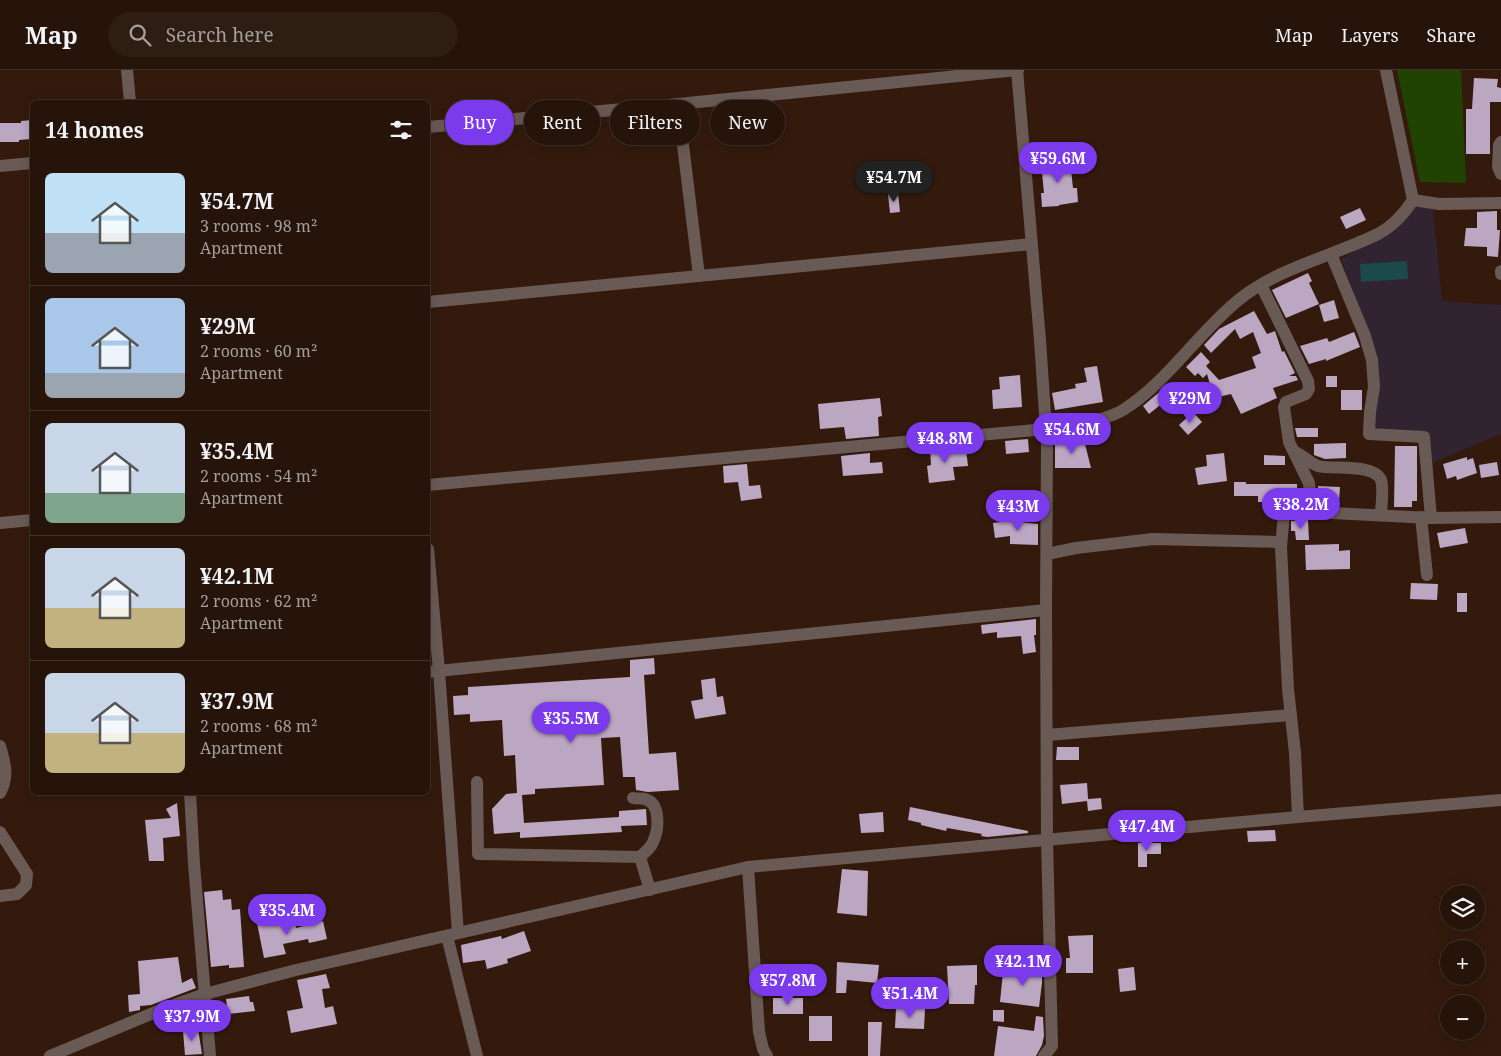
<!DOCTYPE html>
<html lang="en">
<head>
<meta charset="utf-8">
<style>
	:root { --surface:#26140a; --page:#2e1d13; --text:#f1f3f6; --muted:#a49e9c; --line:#42332b; --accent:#7c3aed }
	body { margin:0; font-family:"Noto Serif",serif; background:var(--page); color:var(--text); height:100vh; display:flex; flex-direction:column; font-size:19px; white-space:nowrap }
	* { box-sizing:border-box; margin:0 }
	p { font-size:16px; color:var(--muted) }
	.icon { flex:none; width:28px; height:28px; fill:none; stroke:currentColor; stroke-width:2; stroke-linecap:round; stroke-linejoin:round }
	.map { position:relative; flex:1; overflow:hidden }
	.side { position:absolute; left:30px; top:30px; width:400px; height:695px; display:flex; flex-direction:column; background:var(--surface); border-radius:8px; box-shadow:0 2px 12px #0003,0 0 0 1px var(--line) }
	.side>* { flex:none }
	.hud { position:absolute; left:445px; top:30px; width:475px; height:45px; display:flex; gap:10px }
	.fabs { position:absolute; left:1440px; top:815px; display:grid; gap:10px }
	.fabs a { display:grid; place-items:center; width:45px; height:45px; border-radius:50%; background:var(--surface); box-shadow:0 2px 12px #0003,0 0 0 1px var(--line); font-size:25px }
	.price { position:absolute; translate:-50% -42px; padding:0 11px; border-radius:18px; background:var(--accent); color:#fff; font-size:16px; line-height:32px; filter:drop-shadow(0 1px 2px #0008) }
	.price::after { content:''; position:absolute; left:50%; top:30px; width:15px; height:11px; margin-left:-8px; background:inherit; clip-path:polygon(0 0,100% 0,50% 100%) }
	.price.current { background:#222; color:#fff }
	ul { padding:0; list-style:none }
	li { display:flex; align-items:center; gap:15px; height:125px; padding:0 15px }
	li+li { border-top:1px solid var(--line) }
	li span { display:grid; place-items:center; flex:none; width:140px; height:100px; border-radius:8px; color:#555 }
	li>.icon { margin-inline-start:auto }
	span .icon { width:60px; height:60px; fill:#fffc; stroke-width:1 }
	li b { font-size:21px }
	h2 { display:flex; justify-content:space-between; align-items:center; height:60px; padding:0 15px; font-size:21px }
	.chip { padding:0 18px; border-radius:22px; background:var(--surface); box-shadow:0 2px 12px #0003,0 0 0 1px var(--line); font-size:18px; line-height:45px }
	.chip.current { background:var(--accent); color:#fff }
	header { display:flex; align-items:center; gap:30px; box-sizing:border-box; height:70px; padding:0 25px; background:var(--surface); border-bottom:1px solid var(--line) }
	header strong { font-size:24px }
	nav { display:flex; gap:28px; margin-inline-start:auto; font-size:18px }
	.search { width:350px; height:45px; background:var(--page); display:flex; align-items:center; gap:12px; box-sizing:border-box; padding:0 18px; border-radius:28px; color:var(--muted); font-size:19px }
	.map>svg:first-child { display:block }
	.education { fill:#312330 }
	.green { fill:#204301 }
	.water { fill:#1a4a4c }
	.building { fill:#bca7c3 }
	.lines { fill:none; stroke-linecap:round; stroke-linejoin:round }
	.minor { stroke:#695a56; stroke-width:12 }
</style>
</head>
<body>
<header>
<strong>Map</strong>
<div class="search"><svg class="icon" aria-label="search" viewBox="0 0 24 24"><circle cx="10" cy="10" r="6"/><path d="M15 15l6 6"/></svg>Search here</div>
<nav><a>Map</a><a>Layers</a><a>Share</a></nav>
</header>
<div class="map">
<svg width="1501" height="986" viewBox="0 0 1501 986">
	<rect width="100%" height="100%" fill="#331a0d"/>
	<polygon class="education" points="1416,135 1433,140 1442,231 1501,235 1501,364 1432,393 1429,364 1374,359 1378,287 1341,189 1394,159"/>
	<polygon class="green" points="1397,0 1461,0 1466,113 1420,112"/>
	<polygon class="water" points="1407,191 1408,209 1361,212 1360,194"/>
	<g class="building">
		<polygon points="1474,8 1498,9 1497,17 1501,18 1501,32 1490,32 1490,84 1466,84 1466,39 1472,39"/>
		<polygon points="32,50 32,69 19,70 19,72 0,72 0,53 21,53 21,51"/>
		<polygon points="1070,90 1073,118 1077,118 1078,132 1059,135 1059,136 1042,137 1041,123 1044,123 1041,92"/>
		<polygon points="898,123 900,142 890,143 888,124"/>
		<polygon points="1360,138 1366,150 1346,159 1340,147"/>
		<polygon points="1497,141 1497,160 1500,160 1498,187 1487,186 1487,177 1464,176 1466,158 1477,158 1477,142"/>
		<polygon points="1308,203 1312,211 1309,213 1319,234 1286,248 1272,220"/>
		<polygon points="1334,230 1339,248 1324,252 1319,235"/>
		<polygon points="1254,241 1267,264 1275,261 1282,282 1284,281 1295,303 1289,306 1296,306 1298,310 1273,318 1277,328 1241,344 1231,324 1214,328 1207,304 1203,308 1198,303 1195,306 1186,297 1201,282 1210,292 1206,296 1219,310 1256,298 1252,287 1261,283 1253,262 1240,269 1235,259 1211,283 1204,275 1219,259"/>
		<polygon points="1354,262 1360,277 1326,291 1326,289 1309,294 1300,276 1327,268 1329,272"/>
		<polygon points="1097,296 1103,332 1055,340 1052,323 1076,318 1075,314 1087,312 1084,298"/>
		<polygon points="1020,305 1022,337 993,339 992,320 1000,319 999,307"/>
		<rect x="1326" y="306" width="11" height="11"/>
		<polygon points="1163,319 1169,328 1149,344 1143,336"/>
		<rect x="1341" y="320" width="21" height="20"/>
		<polygon points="880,328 882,346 878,347 879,366 846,369 844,357 820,359 818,334"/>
		<polygon points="1193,342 1202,352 1188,365 1179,355"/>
		<polygon points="1295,358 1318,358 1318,367 1297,367"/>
		<polygon points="1028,369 1029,382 1006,384 1005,371"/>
		<polygon points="1084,370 1091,398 1055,398 1055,372"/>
		<polygon points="1346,373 1346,388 1325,389 1314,385 1314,374"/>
		<polygon points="1395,376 1417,376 1417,431 1412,431 1412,437 1394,437"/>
		<polygon points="951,377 951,380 966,379 968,396 953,397 955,410 929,413 927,396 931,395 930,378"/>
		<polygon points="870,383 870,393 882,392 883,403 843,406 841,386"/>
		<polygon points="1224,383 1227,411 1198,415 1195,398 1207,396 1206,385"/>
		<polygon points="1264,385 1285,386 1285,395 1264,395"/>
		<polygon points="1467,387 1467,390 1473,388 1477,403 1457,410 1456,406 1447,409 1443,394"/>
		<polygon points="1497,392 1499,405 1481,408 1479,395"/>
		<polygon points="747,394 749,416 760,415 762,428 741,431 738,412 724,413 723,396"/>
		<polygon points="1234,412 1246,412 1246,414 1297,414 1297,432 1258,432 1258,426 1234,426"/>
		<polygon points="1318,416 1340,417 1339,431 1319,430"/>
		<polygon points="1308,450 1309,470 1296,470 1295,461 1291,461 1291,451"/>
		<polygon points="1007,451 1038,454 1038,475 1010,474 1010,466 995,468 993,453"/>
		<polygon points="1465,458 1468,473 1440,478 1437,463"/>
		<polygon points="1339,474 1339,481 1350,480 1350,499 1306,500 1305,475"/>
		<polygon points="1411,513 1438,514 1437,530 1410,529"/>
		<rect x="1457" y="523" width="10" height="19"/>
		<polygon points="1036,549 1036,565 1034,565 1036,582 1023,584 1021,566 997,568 997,562 982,564 981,555"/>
		<polygon points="654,588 655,604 644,605 649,684 676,682 679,720 648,722 636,720 635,707 623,707 620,667 601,668 604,715 535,719 535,724 522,725 524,753 619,747 619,741 646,739 647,755 621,756 622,762 520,768 520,762 494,764 492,739 506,724 517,723 515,685 504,686 502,650 470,652 470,644 454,645 453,626 468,625 468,617 630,607 630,590"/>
		<polygon points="715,608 717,627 723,626 726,644 695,649 691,631 703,629 701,610"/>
		<polygon points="1057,677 1079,677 1079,690 1056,690"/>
		<polygon points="1087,713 1088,729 1101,728 1102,739 1088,741 1087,731 1062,734 1060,715"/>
		<polygon points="177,733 180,766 163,768 164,791 149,791 145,750 171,748 166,739"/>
		<polygon points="910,737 1028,761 1028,763 987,767 981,766 982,764 947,758 946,761 921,755 921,753 908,750"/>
		<polygon points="883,742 884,762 861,763 859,744"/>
		<polygon points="1275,760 1276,771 1248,772 1247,761"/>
		<polygon points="1138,773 1161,773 1161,784 1147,784 1147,797 1138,797"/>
		<polygon points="842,799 868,801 867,846 837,843"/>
		<polygon points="222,820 223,830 231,829 232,840 240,839 244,897 229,898 229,895 211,897 204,822"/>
		<polygon points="278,849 279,855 295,852 296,858 323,851 327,869 309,873 308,869 283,874 286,884 264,888 257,853"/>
		<polygon points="524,861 531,881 507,889 508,893 487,899 485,890 463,893 461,875 501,866 502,869"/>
		<polygon points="1093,865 1093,903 1066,903 1066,888 1070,888 1068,866"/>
		<polygon points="178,887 182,913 192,908 196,918 151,935 140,936 140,940 129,942 128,925 140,924 138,891"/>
		<polygon points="837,892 879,895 877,913 847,910 846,923 836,923"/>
		<polygon points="977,895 977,915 975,915 974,934 949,934 947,896"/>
		<polygon points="1024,896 1042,897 1042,913 1039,937 1000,932 1003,902 1024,903"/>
		<polygon points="1134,897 1136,920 1120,922 1118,899"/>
		<polygon points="326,904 330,918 322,919 325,938 333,936 337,954 291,963 287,941 303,938 297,910"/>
		<polygon points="249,926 250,932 253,932 255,941 228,944 226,929"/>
		<rect x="773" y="928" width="30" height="16"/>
		<polygon points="896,938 925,939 924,959 895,958"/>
		<polygon points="993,940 1004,940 1004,952 993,951"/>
		<rect x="809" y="946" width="23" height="25"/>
		<polygon points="1036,946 1043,947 1044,966 1042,975 1036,986 994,986 998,956 1034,961"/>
		<polygon points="868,952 882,952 880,986 868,986"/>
		<polygon points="198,959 202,984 185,985 183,961"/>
	</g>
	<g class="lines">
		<g class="minor">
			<polyline points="127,0 130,32"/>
			<polyline points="1017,0 1040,270 1047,374 1046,540 1047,769 1052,976 1044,986"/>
			<polyline points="678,34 699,206"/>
			<polyline points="428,57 678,34 1018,0"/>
			<polyline points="1501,72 1499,75 1498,97 1501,104"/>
			<polyline points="0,96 32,93"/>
			<polyline points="1413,130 1439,134 1501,133"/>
			<polyline points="1331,184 1365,266 1372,290 1374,317 1370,342 1369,364 1424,367 1431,448"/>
			<polyline points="1501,204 1501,201"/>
			<polyline points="1261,215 1308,311 1309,319 1306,324 1286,332 1284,337 1289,372 1309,413 1312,442 1431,448 1501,447"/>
			<polyline points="428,232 1031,174"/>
			<path d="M1295 382C1305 386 1309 393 1318 396 1332 400 1374 393 1381 410 1384 417 1381 437 1381 445"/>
			<path d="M428 415 1046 359C1064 360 1078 357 1095 351 1104 348 1115 345 1123 340 1167 313 1199 261 1241 228 1281 197 1333 186 1378 164 1393 156 1404 144 1413 130L1386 0"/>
			<polyline points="1421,447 1427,505"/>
			<polyline points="0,453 32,450"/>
			<polyline points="428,479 439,601 458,863"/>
			<polyline points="1047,484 1076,478 1153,469 1281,472"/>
			<polyline points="428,602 1046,540"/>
			<polyline points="1047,665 1291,645"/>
			<path d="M0 676C5 693 9 707 0 723"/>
			<polyline points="477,712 478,784 640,787 650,820"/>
			<polyline points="190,722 194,794 210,986"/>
			<path d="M633 728C637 729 642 728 645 729 661 733 659 760 653 772 651 778 644 783 640 787"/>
			<polyline points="1298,747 1295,683 1288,619 1281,477 1284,443 1312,442"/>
			<polyline points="0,762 27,804 26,815 17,824 0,826"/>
			<polyline points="748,797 759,962 763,979 767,986"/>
			<polyline points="447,866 477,986"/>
			<polyline points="50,986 163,939 205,924 296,900 748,797 1298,747 1501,730"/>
		</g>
	</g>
</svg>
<div class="fabs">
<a><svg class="icon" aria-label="layers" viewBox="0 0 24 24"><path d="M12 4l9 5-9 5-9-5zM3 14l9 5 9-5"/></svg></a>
<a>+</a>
<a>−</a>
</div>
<b class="price" style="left:1058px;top:114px">¥59.6M</b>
<b class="price current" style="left:894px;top:133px">¥54.7M</b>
<b class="price" style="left:1190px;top:354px">¥29M</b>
<b class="price" style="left:1072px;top:385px">¥54.6M</b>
<b class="price" style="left:945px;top:394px">¥48.8M</b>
<b class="price" style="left:1301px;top:460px">¥38.2M</b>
<b class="price" style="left:1018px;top:462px">¥43M</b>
<b class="price" style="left:571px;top:674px">¥35.5M</b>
<b class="price" style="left:1147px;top:782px">¥47.4M</b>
<b class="price" style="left:287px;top:866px">¥35.4M</b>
<b class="price" style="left:1023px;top:917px">¥42.1M</b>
<b class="price" style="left:788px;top:936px">¥57.8M</b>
<b class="price" style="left:910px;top:949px">¥51.4M</b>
<b class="price" style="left:192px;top:972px">¥37.9M</b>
<div class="hud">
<a class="chip current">Buy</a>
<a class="chip">Rent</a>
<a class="chip">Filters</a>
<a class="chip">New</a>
</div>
<section class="side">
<h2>14 homes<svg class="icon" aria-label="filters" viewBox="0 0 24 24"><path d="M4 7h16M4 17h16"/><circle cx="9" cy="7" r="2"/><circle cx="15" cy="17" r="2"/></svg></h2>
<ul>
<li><span style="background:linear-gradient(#bfe0f5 60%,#9aa5b1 0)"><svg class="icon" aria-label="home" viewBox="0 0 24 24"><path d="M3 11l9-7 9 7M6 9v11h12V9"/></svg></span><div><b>¥54.7M</b><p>3 rooms · 98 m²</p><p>Apartment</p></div></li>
<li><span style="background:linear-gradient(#a9c7e8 75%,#9aa5b1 0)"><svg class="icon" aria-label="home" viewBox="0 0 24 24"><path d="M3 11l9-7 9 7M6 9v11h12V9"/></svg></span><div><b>¥29M</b><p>2 rooms · 60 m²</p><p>Apartment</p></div></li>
<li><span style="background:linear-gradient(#c9d6e8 70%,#7fa58c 0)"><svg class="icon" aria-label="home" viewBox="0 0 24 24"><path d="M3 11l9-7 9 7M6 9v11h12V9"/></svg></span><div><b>¥35.4M</b><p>2 rooms · 54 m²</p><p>Apartment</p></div></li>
<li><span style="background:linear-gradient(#c9d6e8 60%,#c2b280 0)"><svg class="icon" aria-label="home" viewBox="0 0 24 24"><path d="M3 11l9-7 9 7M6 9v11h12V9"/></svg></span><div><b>¥42.1M</b><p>2 rooms · 62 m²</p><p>Apartment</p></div></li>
<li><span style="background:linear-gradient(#c9d6e8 60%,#c2b280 0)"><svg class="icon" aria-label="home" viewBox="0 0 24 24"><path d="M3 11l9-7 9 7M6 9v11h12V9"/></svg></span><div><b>¥37.9M</b><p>2 rooms · 68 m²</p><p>Apartment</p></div></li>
</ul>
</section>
</div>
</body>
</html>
